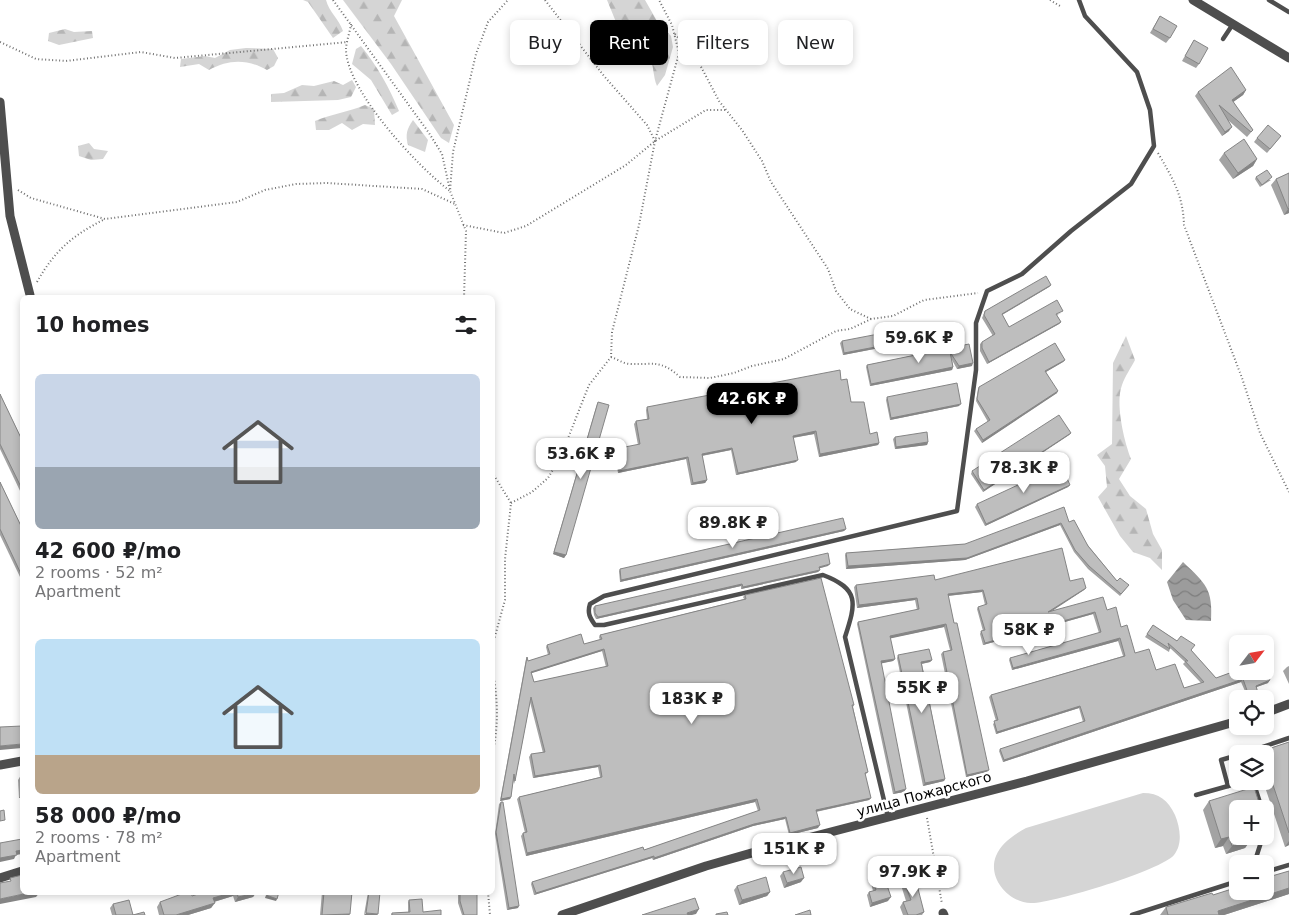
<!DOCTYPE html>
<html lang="en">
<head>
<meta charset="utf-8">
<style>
	:root { --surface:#fff; --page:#f2f2f2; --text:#202124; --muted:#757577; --accent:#000 }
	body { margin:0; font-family:"DejaVu Sans",sans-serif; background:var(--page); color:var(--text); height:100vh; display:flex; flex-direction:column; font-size:19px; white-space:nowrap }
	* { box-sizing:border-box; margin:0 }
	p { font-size:16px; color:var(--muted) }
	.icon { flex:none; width:28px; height:28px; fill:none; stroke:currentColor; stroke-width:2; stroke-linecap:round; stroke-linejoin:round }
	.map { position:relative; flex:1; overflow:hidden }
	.panel { position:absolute; left:20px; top:295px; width:475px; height:600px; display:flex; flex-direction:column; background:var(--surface); border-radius:8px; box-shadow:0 2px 8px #0003 }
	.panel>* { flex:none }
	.hud { position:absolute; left:510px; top:20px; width:475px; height:45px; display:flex; gap:10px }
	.needle { width:32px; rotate:59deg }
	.tools { position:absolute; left:1229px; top:635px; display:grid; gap:10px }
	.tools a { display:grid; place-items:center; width:45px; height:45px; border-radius:8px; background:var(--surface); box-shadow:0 2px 8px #0003; font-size:25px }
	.price { position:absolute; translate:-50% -42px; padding:0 11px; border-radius:10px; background:#fff; color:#222; font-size:16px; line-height:32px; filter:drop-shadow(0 1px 2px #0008) }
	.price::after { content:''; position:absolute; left:50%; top:30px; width:15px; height:11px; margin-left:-8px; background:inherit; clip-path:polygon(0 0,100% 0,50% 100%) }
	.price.active { background:var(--accent); color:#fff }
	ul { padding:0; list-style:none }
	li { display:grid; align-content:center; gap:10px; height:265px; padding:0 15px }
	li span { display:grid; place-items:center; height:155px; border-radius:8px; color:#555 }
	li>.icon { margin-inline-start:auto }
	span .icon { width:90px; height:90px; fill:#fffc; stroke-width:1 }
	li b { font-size:21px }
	h2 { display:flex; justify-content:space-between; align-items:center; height:60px; padding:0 15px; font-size:21px }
	.chip { padding:0 18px; border-radius:8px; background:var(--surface); box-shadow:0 2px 8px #0003; font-size:18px; line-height:45px }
	.chip.active { background:var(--accent); color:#fff }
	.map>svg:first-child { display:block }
	.forest { fill:url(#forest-firs) }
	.green { fill:#d5d5d5 }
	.water { fill:url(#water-waves) }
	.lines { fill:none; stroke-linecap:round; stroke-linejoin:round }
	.path { stroke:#707070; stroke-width:2; stroke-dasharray:1 2.5; stroke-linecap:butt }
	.service { stroke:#4e4e4e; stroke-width:4.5 }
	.minor { stroke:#4e4e4e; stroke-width:9 }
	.wall { fill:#a3a3a3; fill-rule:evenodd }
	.shaded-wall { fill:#858585 }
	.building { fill:#bebebe; stroke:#858585; fill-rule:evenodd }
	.labels { text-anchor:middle; stroke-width:5; stroke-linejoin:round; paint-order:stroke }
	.street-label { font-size:14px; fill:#000; stroke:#fff }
</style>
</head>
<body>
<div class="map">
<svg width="1289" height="915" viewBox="0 0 1289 915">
	<defs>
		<pattern id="forest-firs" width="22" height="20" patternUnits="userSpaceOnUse" patternTransform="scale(1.25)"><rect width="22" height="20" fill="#d5d5d5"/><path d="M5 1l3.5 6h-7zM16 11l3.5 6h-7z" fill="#b5b5b5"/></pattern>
		<pattern id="water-waves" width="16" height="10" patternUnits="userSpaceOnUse" patternTransform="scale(1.25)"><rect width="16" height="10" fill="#9c9c9c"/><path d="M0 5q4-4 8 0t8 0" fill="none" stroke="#7d7d7d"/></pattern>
	</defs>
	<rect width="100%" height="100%" fill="#fff"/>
	<g class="forest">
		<path d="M303 0H326C329 12 339 19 343 31L333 38 308 2Z"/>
		<polygon points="343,0 402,0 394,16 454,125 449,143 441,138 391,64"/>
		<path d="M607 0H645L657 21 671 36 673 47 665 75 657 86C653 77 654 66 650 58 643 44 632 45 628 25L616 22Z"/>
		<polygon points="65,29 74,32 92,31 93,38 59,45 48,41 49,33"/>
		<path d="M361 46C378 67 389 87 399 111L392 115 371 80 352 64 356 49Z"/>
		<path d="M246 48 273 49 278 58 274 66 267 70C247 59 229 59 209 70L199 64 180 67 181 59 205 56 215 58 230 50Z"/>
		<polygon points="352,80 356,87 351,97 338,100 271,102 271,94 284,93 302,85 314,86 334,81 343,85"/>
		<path d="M365 105 374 109 375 125 363 124 352 130 342 123 329 130H316L315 121C332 114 348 112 365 105Z"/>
		<path d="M413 120 428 140 425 152 408 145C405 134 407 129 413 120Z"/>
		<polygon points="89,143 94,149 108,151 103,159 91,160 79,156 78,146"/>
		<path d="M1126 336 1135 360C1131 368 1125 376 1122 385 1115 403 1124 441 1131 459L1119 479 1130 496 1146 509 1153 534 1162 550V570L1150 558 1133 552 1120 536 1098 497 1107 487 1105 466 1097 455 1112 444 1113 363Z"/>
	</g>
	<path class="green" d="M1143 793C1159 793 1168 800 1175 815 1180 827 1183 844 1174 855 1162 870 1051 904 1031 903 1009 903 987 878 996 856 1001 843 1015 834 1026 828Z"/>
	<path class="water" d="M1183 562C1206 584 1213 589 1211 621L1186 620 1173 600 1167 582Z"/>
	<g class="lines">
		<g class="path">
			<polyline points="333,0 429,133 442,154 449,186"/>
			<polyline points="545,0 604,76 647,125 655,141"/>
			<polyline points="1050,0 1060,6"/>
			<path d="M351 24C350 32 346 42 346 50 347 91 418 167 450 191"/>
			<polyline points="675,34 698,61 719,101 742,130 762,161 771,182 828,269 836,291 850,309 871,319"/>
			<polyline points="0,42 36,59 66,61 141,52 175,58 348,42"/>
			<path d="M1158 153C1173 179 1183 195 1184 225L1242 378 1260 433 1289 492"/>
			<polyline points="18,190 31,198 105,219 237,202 265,190 296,184 327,183 422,189 455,204"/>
			<polyline points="463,225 504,233 526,226 626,165 655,141 706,110 725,110"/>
			<path d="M37 282C55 250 73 235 105 219"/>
			<polyline points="464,298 466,231 450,191 453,152 476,54 488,22 508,0"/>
			<path d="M611 357C617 359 624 364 630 364 654 365 660 359 680 377L710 378 734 373 752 366 784 359 836 331 850 329 871 319 893 316 924 300 978 293"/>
			<polyline points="492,472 511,503 505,559 505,600 492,647"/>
			<polyline points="511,503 532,492 548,478 561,456 589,385 611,357 612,332 639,225 655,141 679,53 672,25 659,0"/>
			<path d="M492 667C498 698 499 726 492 756"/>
			<polyline points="927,818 942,904"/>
			<polyline points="488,892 490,915"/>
		</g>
		<g class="service">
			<polyline points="1269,0 1289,12"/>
			<polyline points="1223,39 1233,24"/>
			<polyline points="1242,754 1289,738"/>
			<polyline points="1253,781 1262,809"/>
			<polyline points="1228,786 1221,760 1238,755"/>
			<polyline points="1196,795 1246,781"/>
			<path d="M888 817 845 637C856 603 860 589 823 575L604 625H595C590 618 587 613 590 604L604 596 957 511 976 370V323L987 291 1022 274 1071 231 1131 184 1154 146 1150 110 1137 72 1085 16 1079 0"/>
			<polyline points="1265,818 1267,825 1265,832"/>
			<polyline points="1254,864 1263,836"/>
			<polyline points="1265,872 1289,865"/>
			<polyline points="1132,915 1238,881"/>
		</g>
		<g class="minor">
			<polyline points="1193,0 1289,58"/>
			<polyline points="0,102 10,216 30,295"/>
			<polyline points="1265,713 1289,704"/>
			<polyline points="0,765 22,761"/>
			<polyline points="0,878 22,871"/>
			<polyline points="943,913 944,915"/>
			<polyline points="562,915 706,866 773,847 1027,781 1238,721"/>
		</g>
	</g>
	<g class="wall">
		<polygon points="1160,16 1170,38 1166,43 1150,33"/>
		<polygon points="1194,40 1199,64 1196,68 1182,61"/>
		<polygon points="1246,90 1243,95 1233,102 1253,130 1247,137 1229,121 1229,131 1222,136 1195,96 1198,92"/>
		<polygon points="1281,136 1267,153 1254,142 1257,138"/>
		<polygon points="1224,153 1257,159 1253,166 1233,179 1219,160"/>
		<polygon points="1289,173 1289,213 1284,215 1271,185 1276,179"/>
		<polygon points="1256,177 1271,180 1260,187 1255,179"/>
		<polygon points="1051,285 1049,287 1002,315 1009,327 1061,313 1057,315 1061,322 1059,324 987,364 980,351 980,344 982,342 993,336 982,318 985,311"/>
		<polygon points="922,338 921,340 843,355 840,343 842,341"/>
		<polygon points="969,344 972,366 957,369 952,360 953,367 952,370 870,386 866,367 867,365"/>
		<polygon points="1065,360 1063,362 1046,372 1057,393 982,443 974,431 976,429 988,422 976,401 978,389 979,387"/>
		<polygon points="841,380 851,402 870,434 879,443 878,445 819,457 814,434 793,438 796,462 736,475 731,450 702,456 707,480 705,483 691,485 686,459 618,473 614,451 615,449 638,445 634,424 636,421 647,419 646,410 647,407"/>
		<polygon points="0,394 22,440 22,495 0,449"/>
		<polygon points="887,397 959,406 890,420 886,400"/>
		<polygon points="598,402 566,555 564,558 553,554 597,404"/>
		<polygon points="1071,433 1069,435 983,492 971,474 972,471"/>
		<polygon points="895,437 928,442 927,445 895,449 893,439"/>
		<polygon points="0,482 22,528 22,579 21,579 0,535"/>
		<polygon points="1070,485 1068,487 985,526 975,507 977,504"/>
		<polygon points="1069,522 1117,581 1129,585 1120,596 1088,569 1074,552 1060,525 965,560 846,569 845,555 846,553 965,544"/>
		<polygon points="846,529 844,531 620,582 619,571 620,569"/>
		<polygon points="828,566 819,568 820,570 818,572 741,589 741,586 596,619 594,615 593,608 595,606"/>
		<polygon points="935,580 1070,581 1086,588 1084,590 1051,611 1107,610 1121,627 1135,653 1156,670 1184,688 1201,683 1183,664 1185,662 1170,648 1169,652 1145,637 1153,625 1191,650 1216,678 1238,670 1268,683 1256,687 1258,693 1257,695 1248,698 1241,682 1003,762 999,751 1000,749 1083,722 1079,708 996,734 993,724 996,721 989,697 991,695 1123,656 1118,641 1012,670 1009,660 1010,658 1099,633 1093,614 983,645 980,634 981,631 983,631 977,609 978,607 985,605 982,592 948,596 987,772 966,777 941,654 943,652 950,650 944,627 890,638 895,659 893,661 881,663 904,792 893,794 857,624 858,622 917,610 915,600 857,608 854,587 856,585"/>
		<path d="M745 595 854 705 853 707 868 772 865 775 871 798 869 800 816 812 818 828 789 835 785 819 753 826 653 860 652 858 534 895 531 884 532 882 644 850 758 811 755 802 526 856 521 836 523 833H525L517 799 519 797 600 777 598 767 533 778 529 757 531 754 543 753 530 702 515 781 514 784 513 780 511 797 510 799 500 801 526 659 527 657 528 661 548 655 546 647 547 645 584 644 600 640 599 637 600 635 744 599 743 597ZM602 651 606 667 534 682 531 673Z"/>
		<polygon points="898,655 932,660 930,662 922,664 945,779 944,781 923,786 897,658"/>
		<polygon points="1289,666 1289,684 1283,671 1287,667"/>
		<polygon points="1289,742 1289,845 1285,847 1263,781 1265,781 1265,754 1260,754 1262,751"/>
		<polygon points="21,775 22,775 22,798 19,798 18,780"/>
		<polygon points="1209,801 1238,836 1259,836 1251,839 1245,848 1226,854 1223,846 1215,848 1203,810"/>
		<polygon points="501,802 518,908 507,910 495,834 499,804"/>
		<polygon points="871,871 888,901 870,907 867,895 869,892 873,891 869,875"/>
		<polygon points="1289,871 1289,894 1224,915 1160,915 1166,907 1213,895"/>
		<polygon points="783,872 801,882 784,888 780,876"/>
		<polygon points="904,881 924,912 922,915 903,915 900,907 903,902 906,901 901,885"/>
		<polygon points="737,886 770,892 767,896 739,905 734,890"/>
		<polygon points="204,892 256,892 253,897 235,902 233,896 214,902 211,908 188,915 159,915 157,907 160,902 192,896"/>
		<polygon points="322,892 352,892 349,915 320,915"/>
		<polygon points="368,892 380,892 364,915"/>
		<polygon points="458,892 477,892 477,915 462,915 458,903"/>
		<polygon points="409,900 423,912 441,915 391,915 392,913 408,912 408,902"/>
		<polygon points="113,904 133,915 145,915 112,915 110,908"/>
	</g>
	<g class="shaded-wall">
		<polygon points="1246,90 1243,95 1229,105 1232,100"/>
		<polygon points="1232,127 1229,131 1222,136 1225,132"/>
		<polygon points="1257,159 1253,166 1233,179 1238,173"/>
		<polygon points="1289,208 1289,213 1284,215 1288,209"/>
		<polygon points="1051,285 1049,287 1000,316 1002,314"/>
		<polygon points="1061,322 1059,324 987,364 989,362"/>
		<polygon points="922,338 921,340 843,355 844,353"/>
		<polygon points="1065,360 1063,362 1044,373 1045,371"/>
		<polygon points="973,363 972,366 957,369 959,366"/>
		<polygon points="953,367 952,370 870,386 871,384"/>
		<polygon points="1058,391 1057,393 982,443 983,440"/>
		<polygon points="961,404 959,406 890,420 891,418"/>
		<polygon points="816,431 814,434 791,438 793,436"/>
		<polygon points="1071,433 1069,435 983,492 984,490"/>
		<polygon points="928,442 927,445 895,449 896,447"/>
		<polygon points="879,443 878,445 819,457 820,454"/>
		<polygon points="732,448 731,450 700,456 702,454"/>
		<polygon points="688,457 686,459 618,473 619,471"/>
		<polygon points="798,460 796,462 736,475 738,473"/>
		<polygon points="707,480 705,483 691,485 693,483"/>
		<polygon points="1070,485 1068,487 985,526 986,524"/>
		<polygon points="1061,523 1060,525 965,560 846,569 848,566 967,558"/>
		<polygon points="846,529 844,531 620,582 621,580"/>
		<polygon points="554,552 566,555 564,558 553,554"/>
		<polygon points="830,564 828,566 817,569 819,567"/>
		<polygon points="820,570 818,572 741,589 743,587"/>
		<polygon points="742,584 741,586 596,619 598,617"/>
		<polygon points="1086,588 1084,590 1046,615 1048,612"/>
		<polygon points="983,590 982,592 946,596 948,594"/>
		<polygon points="917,598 915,600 857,608 859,605"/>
		<polygon points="1095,612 1093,614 983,645 985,643"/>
		<polygon points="946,624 944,627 888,639 890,636"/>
		<polygon points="1120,638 1118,641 1012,670 1013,668"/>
		<polygon points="604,649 602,651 529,674 531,672"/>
		<polygon points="895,659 893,661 879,664 881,661"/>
		<polygon points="932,660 930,662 920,664 921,662"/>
		<polygon points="1243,679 1241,682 1003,762 1004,760"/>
		<polygon points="1270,680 1268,683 1254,688 1256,686"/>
		<polygon points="1258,693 1257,695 1248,698 1249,696"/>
		<polygon points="1080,706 1079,708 996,734 997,732"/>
		<polygon points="22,744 22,748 0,750 0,746"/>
		<polygon points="600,765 598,767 533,778 535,776"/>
		<polygon points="989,770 987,772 966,777 967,775"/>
		<polygon points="945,779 944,781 923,786 925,783"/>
		<polygon points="906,789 904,792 893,794 895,792"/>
		<polygon points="22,794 22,798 19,798"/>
		<polygon points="511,797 510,799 500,801 501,799"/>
		<polygon points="871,798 869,800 814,812 816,810"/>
		<polygon points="757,799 755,802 526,856 527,853"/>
		<polygon points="786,817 785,819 753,826 653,860 654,858 754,824"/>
		<polygon points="820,825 818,828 789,835 790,833"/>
		<polygon points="1246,836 1259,836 1243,842"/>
		<polygon points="1229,837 1223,846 1215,848 1221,839"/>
		<polygon points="1251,840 1245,848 1226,854 1232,846"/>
		<polygon points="1289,841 1289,845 1285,847"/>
		<polygon points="22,850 22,854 16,855 14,859 0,862 0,858 16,851"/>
		<polygon points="654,856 652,858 534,895 536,893"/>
		<polygon points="804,878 801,882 784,888 787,883"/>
		<polygon points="1289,888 1289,894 1224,915 1214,915 1218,911"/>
		<polygon points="33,892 40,892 36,897 0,904 0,899"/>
		<polygon points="234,892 236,892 233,896 210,903 213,898"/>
		<polygon points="770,892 767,896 739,905 742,900"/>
		<polygon points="256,893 253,897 235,902 238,897"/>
		<polygon points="266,895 277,899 276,901 265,898"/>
		<polygon points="891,897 888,901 870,907 872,903"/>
		<polygon points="215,903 211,908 188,915 176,915"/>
		<polygon points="519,906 518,908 507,910 509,908"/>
		<polygon points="699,909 696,914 692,915 686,915 687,913"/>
		<polygon points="366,913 378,914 377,915 364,915"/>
		<polygon points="350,914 349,915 321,915"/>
	</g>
	<g class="building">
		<polygon points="1160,16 1177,26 1170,38 1153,29"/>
		<polygon points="1194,40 1208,48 1199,64 1185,56"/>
		<polygon points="1231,67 1246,90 1232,100 1253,130 1251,132 1219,105 1232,127 1225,132 1198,92"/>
		<polygon points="1268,125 1281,136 1270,149 1257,138"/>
		<polygon points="1244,139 1257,159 1238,173 1224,153"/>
		<polygon points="1267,170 1272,177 1262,185 1256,177"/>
		<polygon points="1289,173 1289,208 1288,209 1276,179"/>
		<polygon points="1046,276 1051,285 1002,314 1009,327 1057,300 1063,311 1056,314 1061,322 989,362 982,348 982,342 995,334 984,315 985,311"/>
		<polygon points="920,326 922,338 844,353 842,341"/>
		<polygon points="1055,343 1065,360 1045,371 1058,391 983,440 976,429 990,420 977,399 979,387"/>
		<polygon points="969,344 973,363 959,366 950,352 953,367 871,384 867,365"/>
		<polygon points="840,370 841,380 847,379 851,402 864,402 870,434 877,432 879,443 820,454 816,431 793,436 798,460 738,473 732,448 702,454 707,480 693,483 688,457 619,471 615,449 640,444 636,421 649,419 647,407"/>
		<polygon points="957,383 961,404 891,418 887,397"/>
		<polygon points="0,394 22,440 22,489 0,444"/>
		<polygon points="598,402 609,405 566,555 554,552"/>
		<polygon points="1059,415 1071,433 984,490 972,471"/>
		<polygon points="927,432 928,442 896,447 895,437"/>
		<polygon points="1061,465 1070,485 986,524 977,504"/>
		<polygon points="0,482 22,528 22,576 0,529"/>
		<polygon points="1064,507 1069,522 1074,520 1088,546 1117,581 1120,578 1129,585 1121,594 1089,566 1075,550 1061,523 967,558 848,566 846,553 965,544"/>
		<polygon points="843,518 846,529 621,580 620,569"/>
		<polygon points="1062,548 1070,581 1083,578 1086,588 1048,612 1103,597 1107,610 1116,607 1121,627 1127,625 1135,653 1149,649 1156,670 1175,664 1184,688 1204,682 1185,661 1188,661 1168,643 1170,649 1147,634 1153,625 1177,641 1181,636 1195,645 1191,650 1216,678 1238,670 1238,671 1265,671 1265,669 1270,680 1256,686 1258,693 1249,696 1243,679 1004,760 1000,749 1085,721 1080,706 997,732 994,721 998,720 991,695 1125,656 1120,638 1013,668 1010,658 1101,632 1095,612 985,643 981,631 985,630 978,607 987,604 983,590 948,594 954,623 957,623 989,770 967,775 943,652 952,650 946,624 890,636 895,659 881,661 906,789 895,792 858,622 919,609 917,598 859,605 856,585 934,575 935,580"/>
		<polygon points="828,553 830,564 819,567 820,570 743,587 742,584 598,617 595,613 595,606"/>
		<path d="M821 578 854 705H852L868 772 865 773 871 798 816 810 820 825 790 833 786 817 754 824 654 858V856L536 893 532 882 643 847 644 850 760 810 757 799 527 853 523 833 527 832 519 797 602 777 600 765 535 776 531 754 545 752 531 697 515 781 514 774 511 797 501 799 527 657 528 661 550 654 547 645 581 634 584 644 602 639 600 635 746 599 745 595ZM604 649 608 666 534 682 531 672Z"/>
		<polygon points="929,649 932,660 921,662 945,779 925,783 898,655"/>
		<polygon points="22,726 22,744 0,746 0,727"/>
		<polygon points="1289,742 1289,833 1265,761 1265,754 1263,754 1262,751"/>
		<polygon points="1254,787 1261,809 1238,809 1238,836 1250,836 1251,840 1232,846 1229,837 1221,839 1209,801"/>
		<polygon points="501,802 503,802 519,906 509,908 496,832"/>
		<polygon points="4,810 5,820 0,821 0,811"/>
		<polygon points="22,839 22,850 16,851 17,855 0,858 0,843"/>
		<polygon points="801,867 804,878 787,883 783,872"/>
		<polygon points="881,868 891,897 872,903 869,892 876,890 871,871"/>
		<polygon points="1289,871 1289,888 1218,911 1219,915 1168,915 1166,907 1212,893 1213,895 1238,887 1238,891 1265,891 1265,878"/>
		<polygon points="22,875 22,892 33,892 0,899 0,883 11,881 10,878"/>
		<polygon points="766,877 770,892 742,900 737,886"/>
		<polygon points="915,877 924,912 916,915 908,915 903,902 911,900 904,881"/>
		<polygon points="187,892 191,892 192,896 204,892 234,892 213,898 215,903 176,915 164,915 160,902"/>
		<polygon points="237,892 256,892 256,893 238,897"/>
		<polygon points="267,892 279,892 277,899 266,895"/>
		<polygon points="324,892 352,892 350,914 322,915"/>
		<polygon points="369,892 380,892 378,914 366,913"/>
		<polygon points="460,892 477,892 477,915 464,915 460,901"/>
		<polygon points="695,898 699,909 687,913 688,915 642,915"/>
		<polygon points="422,899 423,912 441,910 441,915 392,915 392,913 410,912 409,900"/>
		<polygon points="129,900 133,915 144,912 145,915 116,915 113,904"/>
		<polygon points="810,910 811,915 795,915"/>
		<polygon points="727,912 728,915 716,915 716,914"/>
	</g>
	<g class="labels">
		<g class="street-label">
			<text transform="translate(924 794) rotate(-15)" y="5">улица Пожарского</text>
		</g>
	</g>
</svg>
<div class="tools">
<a><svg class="needle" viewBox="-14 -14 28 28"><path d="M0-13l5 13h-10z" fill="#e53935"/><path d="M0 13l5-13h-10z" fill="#757577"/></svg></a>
<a><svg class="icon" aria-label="locate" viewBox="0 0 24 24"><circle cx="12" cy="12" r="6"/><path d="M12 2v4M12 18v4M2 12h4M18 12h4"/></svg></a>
<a><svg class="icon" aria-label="layers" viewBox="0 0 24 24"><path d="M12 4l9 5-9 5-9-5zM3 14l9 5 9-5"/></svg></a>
<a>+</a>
<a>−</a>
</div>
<b class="price" style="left:919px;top:364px">59.6K ₽</b>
<b class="price active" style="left:752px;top:425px">42.6K ₽</b>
<b class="price" style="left:581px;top:480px">53.6K ₽</b>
<b class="price" style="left:1024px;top:494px">78.3K ₽</b>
<b class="price" style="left:733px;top:549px">89.8K ₽</b>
<b class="price" style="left:1029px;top:656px">58K ₽</b>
<b class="price" style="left:922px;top:714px">55K ₽</b>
<b class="price" style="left:692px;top:725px">183K ₽</b>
<b class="price" style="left:794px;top:875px">151K ₽</b>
<b class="price" style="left:913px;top:898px">97.9K ₽</b>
<div class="hud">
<a class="chip">Buy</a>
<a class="chip active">Rent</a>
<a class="chip">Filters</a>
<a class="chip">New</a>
</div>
<section class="panel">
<h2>10 homes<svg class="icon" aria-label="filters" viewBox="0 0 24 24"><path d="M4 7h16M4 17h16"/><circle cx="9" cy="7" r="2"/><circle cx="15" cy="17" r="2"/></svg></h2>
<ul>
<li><span style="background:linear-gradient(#c9d6e8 60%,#9aa5b1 0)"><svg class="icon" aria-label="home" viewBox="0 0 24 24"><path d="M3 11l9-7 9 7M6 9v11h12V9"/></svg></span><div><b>42 600 ₽/mo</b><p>2 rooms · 52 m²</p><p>Apartment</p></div></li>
<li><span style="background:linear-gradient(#bfe0f5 75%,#b9a48a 0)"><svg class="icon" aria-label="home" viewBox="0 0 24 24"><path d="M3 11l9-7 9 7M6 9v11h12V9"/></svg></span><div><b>58 000 ₽/mo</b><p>2 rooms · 78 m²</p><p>Apartment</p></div></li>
</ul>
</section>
</div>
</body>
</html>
